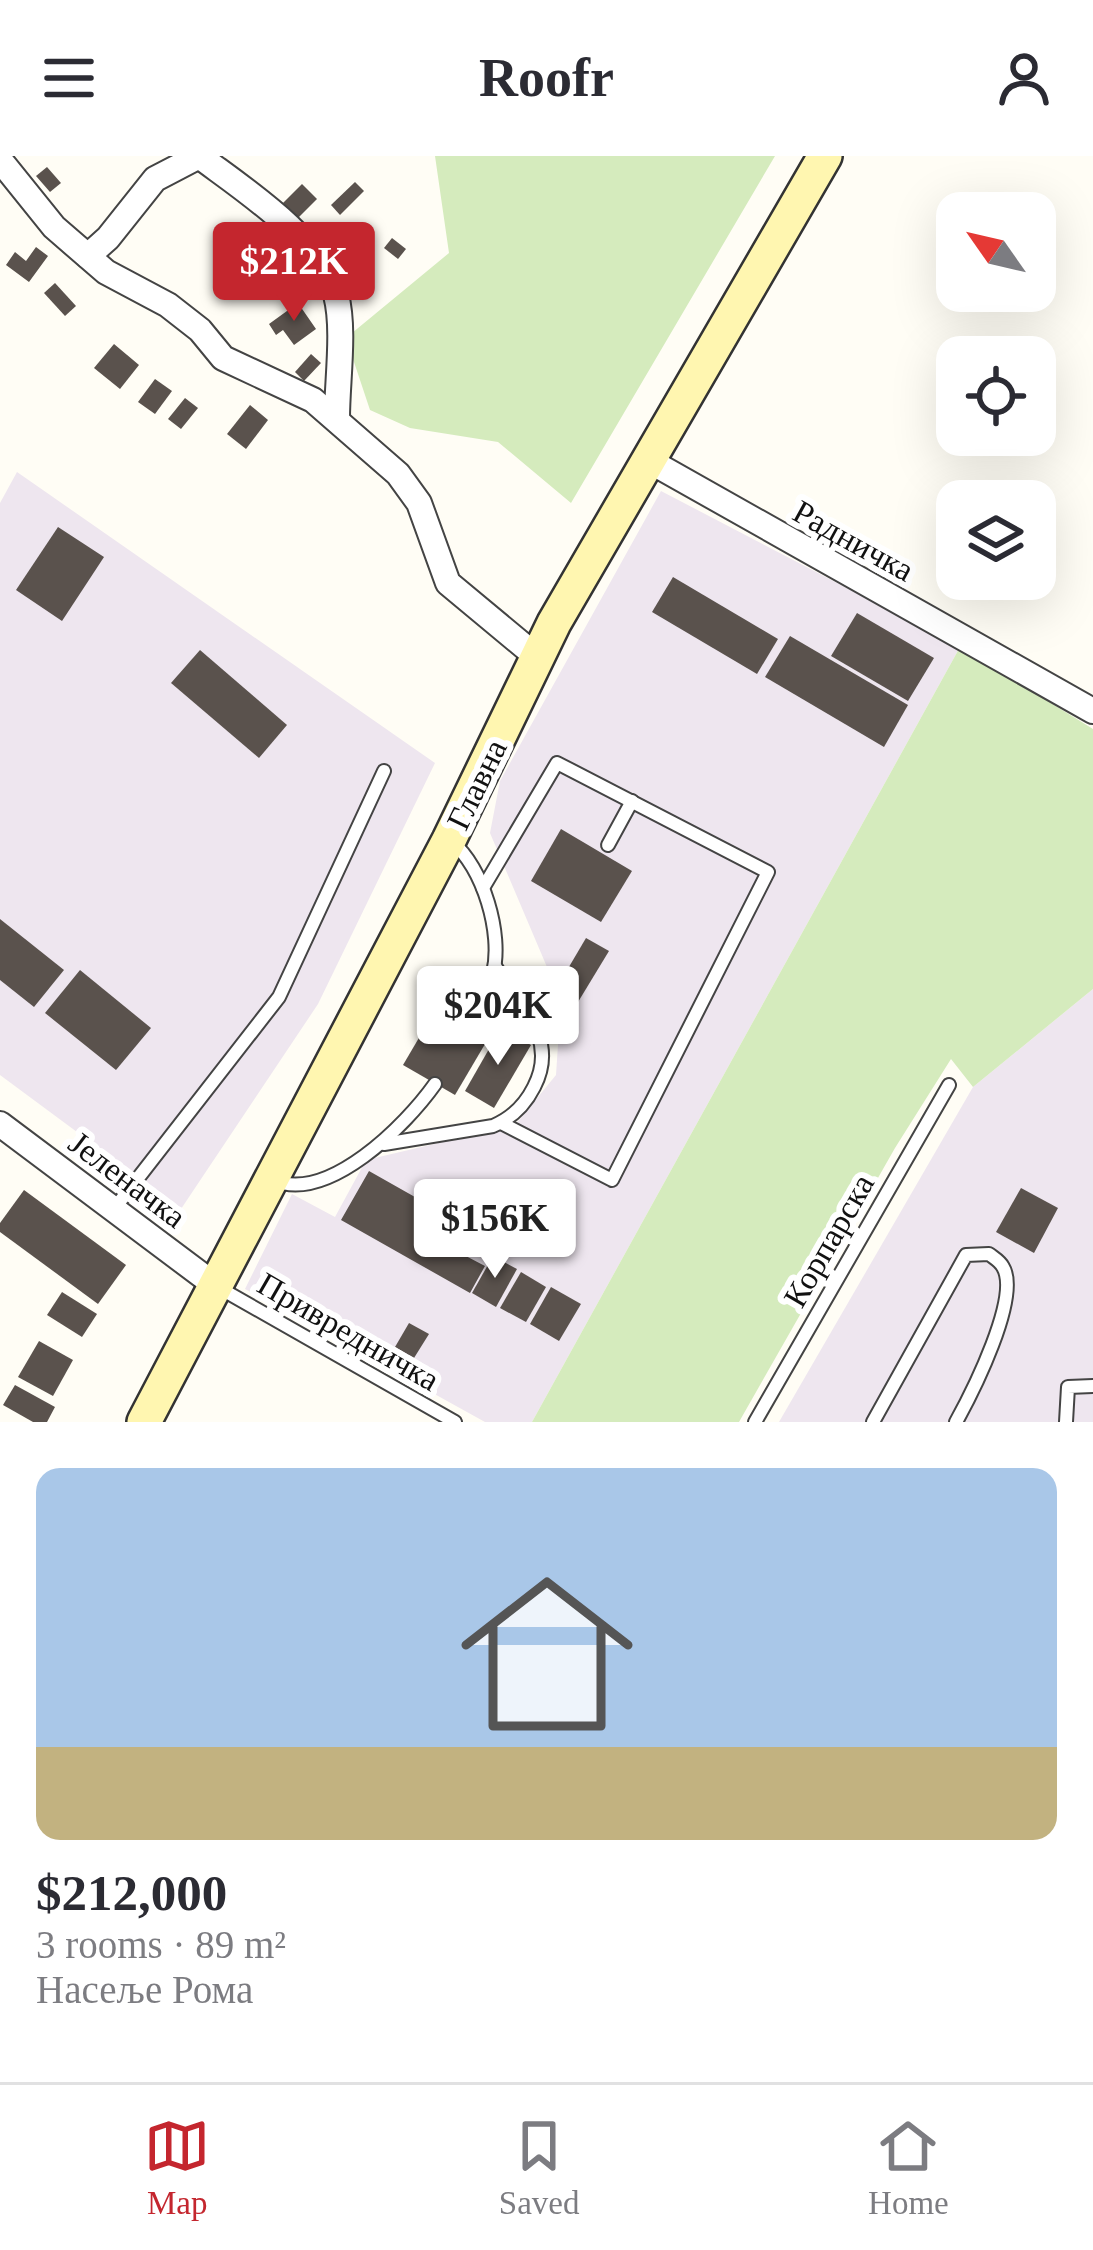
<!DOCTYPE html>
<html lang="en">
<head>
<meta charset="utf-8">
<style>
	:root { --surface:#fff; --page:#f7f7f7; --text:#2b2b33; --muted:#7c7c81; --line:#e1e1e2; --accent:#c4262e }
	body { margin:0; font-family:Georgia,serif; background:var(--page); color:var(--text); height:100vh; display:flex; flex-direction:column; font-size:45px; white-space:nowrap }
	* { box-sizing:border-box; margin:0 }
	p { font-size:39px; color:var(--muted) }
	.icon { flex:none; width:66px; height:66px; fill:none; stroke:currentColor; stroke-width:2; stroke-linecap:round; stroke-linejoin:round }
	.map { position:relative; height:1266px; overflow:hidden }
	.details { display:flex; flex-direction:column; background:var(--surface); flex:1 }
	.details>* { flex:none }
	.needle { width:78px; rotate:304deg }
	.fabs { position:absolute; left:936px; top:36px; display:grid; gap:24px }
	.fabs a { display:grid; place-items:center; width:120px; height:120px; border-radius:24px; background:var(--surface); box-shadow:0 12px 48px #0002; font-size:60px }
	.price { position:absolute; translate:-50% -102px; padding:0 27px; border-radius:12px; background:#fff; color:#222; font-size:39px; line-height:78px; filter:drop-shadow(0 3px 6px #0008) }
	.price::after { content:''; position:absolute; left:50%; top:72px; width:36px; height:27px; margin-left:-18px; background:inherit; clip-path:polygon(0 0,100% 0,50% 100%) }
	.price.selected { background:var(--accent); color:#fff }
	ul { padding:0; list-style:none }
	li { display:grid; align-content:center; gap:24px; height:636px; padding:0 36px }
	li span { display:grid; place-items:center; height:372px; border-radius:24px; color:#555 }
	li>.icon { margin-inline-start:auto }
	span .icon { width:216px; height:216px; fill:#fffc; stroke-width:1 }
	li b { font-size:51px }
	header { display:flex; justify-content:space-between; align-items:center; height:156px; padding:0 36px; background:var(--surface); font-size:54px; font-weight:700 }
	.dock { display:flex; justify-content:space-around; align-items:center; height:168px; border-top:3px solid var(--line); background:var(--surface); font-size:33px; color:var(--muted) }
	.dock a { display:grid; justify-items:center; gap:6px }
	.dock .selected { color:var(--accent) }
	.map>svg:first-child { display:block }
	.industrial { fill:#eee6ef }
	.green { fill:#d5ebbd }
	.building { fill:#5a524d }
	.lines { fill:none; stroke-linecap:round; stroke-linejoin:round }
	.service-casing { stroke:#444; stroke-width:16 }
	.minor-casing { stroke:#444; stroke-width:28 }
	.secondary-casing { stroke:#333; stroke-width:38 }
	.service { stroke:#fff; stroke-width:12 }
	.minor { stroke:#fff; stroke-width:24 }
	.secondary { stroke:#fff6b0; stroke-width:33 }
	.labels { text-anchor:middle; stroke-width:12; stroke-linejoin:round; paint-order:stroke }
	.street-label { font-size:33px; fill:#111; stroke:#fff }
</style>
</head>
<body>
<header><svg class="icon" aria-label="menu" viewBox="0 0 24 24"><path d="M4 6h16M4 12h16M4 18h16"/></svg>Roofr<svg class="icon" aria-label="person" viewBox="0 0 24 24"><circle cx="12" cy="8" r="4"/><path d="M4 21q1-7 8-7t8 7"/></svg></header>
<div class="map">
<svg width="1093" height="1266" viewBox="0 0 1093 1266">
	<rect width="100%" height="100%" fill="#fffdf5"/>
	<g class="industrial">
		<polygon points="17,316 435,607 318,848 181,1053 0,919 0,347"/>
		<polygon points="661,335 960,491 532,1266 485,1266 245,1133 292,1038 335,1061 366,1004 515,969 556,919 561,844 490,677 500,625"/>
		<polygon points="1093,833 1093,1266 779,1266 973,931"/>
	</g>
	<g class="green">
		<polygon points="435,0 775,0 571,347 498,286 410,272 370,254 346,182 449,97"/>
		<polygon points="960,491 1093,573 1093,833 973,931 951,903 895,992 739,1266 532,1266"/>
	</g>
	<g class="building">
		<polygon points="47,11 61,27 50,36 36,20"/>
		<polygon points="355,26 364,35 340,59 331,49"/>
		<polygon points="302,28 317,43 298,62 283,47"/>
		<polygon points="392,82 406,93 398,103 384,92"/>
		<polygon points="36,91 48,100 29,126 6,109 15,96 26,105"/>
		<polygon points="349,97 365,116 351,128 334,110"/>
		<polygon points="55,127 76,150 65,160 44,137"/>
		<polygon points="298,147 316,173 294,189 283,174 276,179 269,168"/>
		<polygon points="114,188 139,209 120,233 94,212"/>
		<polygon points="311,198 321,207 304,225 295,216"/>
		<polygon points="155,223 172,235 155,258 138,246"/>
		<polygon points="185,242 198,252 181,273 168,263"/>
		<polygon points="250,249 268,264 246,293 227,278"/>
		<polygon points="58,371 104,401 62,465 16,434"/>
		<polygon points="673,421 778,483 757,518 652,456"/>
		<polygon points="857,457 934,502 908,545 831,500"/>
		<polygon points="790,480 908,549 884,591 765,521"/>
		<polygon points="200,494 287,569 259,602 171,527"/>
		<polygon points="561,673 632,715 601,766 531,725"/>
		<polygon points="0,763 64,814 34,851 0,824"/>
		<polygon points="586,782 609,795 575,851 553,838"/>
		<polygon points="80,814 151,872 116,914 45,857"/>
		<polygon points="433,858 485,888 455,939 403,909"/>
		<polygon points="501,872 531,889 494,952 465,935"/>
		<polygon points="369,1015 475,1075 462,1098 485,1110 470,1137 341,1064"/>
		<polygon points="1021,1032 1058,1052 1034,1097 996,1076"/>
		<polygon points="24,1034 126,1109 98,1148 0,1076 0,1067"/>
		<polygon points="493,1100 517,1113 496,1151 472,1137"/>
		<polygon points="521,1116 546,1131 526,1166 500,1152"/>
		<polygon points="551,1131 581,1148 559,1185 530,1168"/>
		<polygon points="62,1136 97,1158 82,1181 47,1159"/>
		<polygon points="409,1167 429,1178 414,1202 395,1191"/>
		<polygon points="39,1185 73,1204 53,1240 18,1221"/>
		<polygon points="15,1229 55,1251 47,1266 33,1266 3,1249"/>
	</g>
	<g class="lines">
		<defs>
			<g id="service">
				<path d="M452 686C483 711 503 778 493 817 488 839 476 857 465 877"/>
				<polyline points="608,689 632,645"/>
				<polyline points="483,732 557,607 768,716 612,1024 501,967"/>
				<path d="M384 988 493 970C512 962 525 949 534 931 559 883 521 850 495 810"/>
				<path d="M273 1024C328 1048 406 969 435 928"/>
				<polyline points="114,1053 279,841 384,615"/>
				<polyline points="216,1130 455,1266"/>
				<polyline points="755,1266 949,929"/>
				<path d="M873 1266 966 1099 989 1098C994 1102 1000 1105 1003 1111 1021 1141 972 1237 956 1266"/>
				<polyline points="1066,1266 1068,1231 1093,1230"/>
			</g>
			<g id="minor">
				<path d="M199 0C243 33 321 83 336 139 345 173 337 226 337 262"/>
				<polyline points="0,4 54,71 106,116 168,149 200,174 223,202 313,244 398,318 419,347 448,427 537,501"/>
				<polyline points="88,100 108,82 155,23 199,0"/>
				<polyline points="646,303 1093,555"/>
				<polyline points="0,968 216,1130"/>
			</g>
			<polyline id="secondary" points="144,1266 449,684 554,467 825,0"/>
		</defs>
		<use href="#service" class="service-casing"/>
		<use href="#minor" class="minor-casing"/>
		<use href="#secondary" class="secondary-casing"/>
		<use href="#service" class="service"/>
		<use href="#minor" class="minor"/>
		<use href="#secondary" class="secondary"/>
	</g>
	<g class="labels">
		<g class="street-label">
			<text transform="translate(854 384) rotate(29)" y="12">Радничка</text>
			<text transform="translate(476 628) rotate(-64)" y="12">Главна</text>
			<text transform="translate(128 1023) rotate(37)" y="12">Јеленачка</text>
			<text transform="translate(828 1084) rotate(-60)" y="12">Корпарска</text>
			<text transform="translate(349 1175) rotate(30)" y="12">Привредничка</text>
		</g>
	</g>
</svg>
<div class="fabs">
<a><svg class="needle" viewBox="-14 -14 28 28"><path d="M0-13l5 13h-10z" fill="#e53935"/><path d="M0 13l5-13h-10z" fill="#7c7c81"/></svg></a>
<a><svg class="icon" aria-label="locate" viewBox="0 0 24 24"><circle cx="12" cy="12" r="6"/><path d="M12 2v4M12 18v4M2 12h4M18 12h4"/></svg></a>
<a><svg class="icon" aria-label="layers" viewBox="0 0 24 24"><path d="M12 4l9 5-9 5-9-5zM3 14l9 5 9-5"/></svg></a>
</div>
<b class="price selected" style="left:294px;top:168px">$212K</b>
<b class="price" style="left:498px;top:912px">$204K</b>
<b class="price" style="left:495px;top:1125px">$156K</b>
</div>
<section class="details">
<ul>
<li><span style="background:linear-gradient(#a9c7e8 75%,#c2b280 0)"><svg class="icon" aria-label="home" viewBox="0 0 24 24"><path d="M3 11l9-7 9 7M6 9v11h12V9"/></svg></span><div><b>$212,000</b><p>3 rooms · 89 m²</p><p>Насеље Рома</p></div></li>
</ul>
</section>
<nav class="dock">
<a class="selected"><svg class="icon" aria-label="map" viewBox="0 0 24 24"><path d="M3 6l6-2 6 2 6-2v14l-6 2-6-2-6 2zM9 4v14M15 6v14"/></svg>Map</a>
<a><svg class="icon" aria-label="saved" viewBox="0 0 24 24"><path d="M7 4h10v16l-5-4-5 4z"/></svg>Saved</a>
<a><svg class="icon" aria-label="home" viewBox="0 0 24 24"><path d="M3 11l9-7 9 7M6 9v11h12V9"/></svg>Home</a>
</nav>
</body>
</html>
